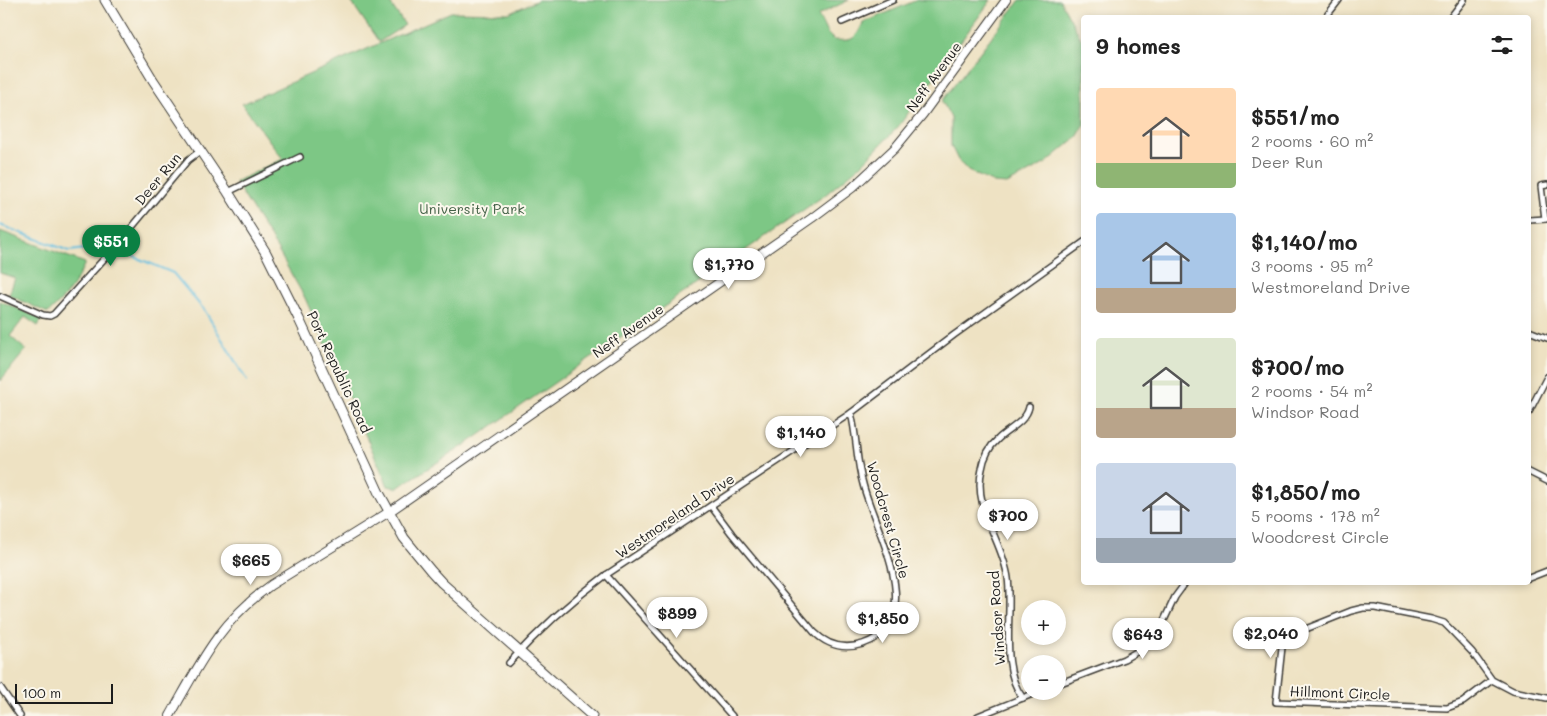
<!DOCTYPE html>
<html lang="en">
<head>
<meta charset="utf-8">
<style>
	:root { --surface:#fff; --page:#f2f2f2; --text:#222; --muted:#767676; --accent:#0b8043 }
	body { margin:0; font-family:Mali,sans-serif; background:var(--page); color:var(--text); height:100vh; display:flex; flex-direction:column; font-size:19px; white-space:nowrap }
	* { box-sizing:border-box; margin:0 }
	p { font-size:16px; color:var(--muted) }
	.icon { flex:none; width:28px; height:28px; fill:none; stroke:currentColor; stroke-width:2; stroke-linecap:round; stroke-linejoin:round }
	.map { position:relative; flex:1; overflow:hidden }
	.sheet { position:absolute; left:1081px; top:15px; width:450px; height:570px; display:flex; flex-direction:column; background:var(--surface); border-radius:5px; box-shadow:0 2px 8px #0003 }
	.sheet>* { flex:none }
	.tools { position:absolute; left:1021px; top:600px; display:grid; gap:10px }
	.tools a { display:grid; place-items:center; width:45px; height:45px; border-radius:50%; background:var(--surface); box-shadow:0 2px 8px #0003; font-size:25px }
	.scale { position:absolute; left:15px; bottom:12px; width:98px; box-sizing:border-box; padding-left:5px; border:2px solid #1c1c1c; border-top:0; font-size:14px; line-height:18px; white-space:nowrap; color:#1c1c1c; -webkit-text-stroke:4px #fbf7ec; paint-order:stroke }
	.price { position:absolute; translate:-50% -42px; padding:0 11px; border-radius:18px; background:#fff; color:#222; font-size:16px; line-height:32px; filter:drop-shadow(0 1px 2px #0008) }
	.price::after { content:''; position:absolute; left:50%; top:30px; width:15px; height:11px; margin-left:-8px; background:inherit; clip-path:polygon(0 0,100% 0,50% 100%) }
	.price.on { background:var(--accent); color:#fff }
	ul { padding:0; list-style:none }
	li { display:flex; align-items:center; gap:15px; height:125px; padding:0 15px }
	li span { display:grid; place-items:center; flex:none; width:140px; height:100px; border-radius:5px; color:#555 }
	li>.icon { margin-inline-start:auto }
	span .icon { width:60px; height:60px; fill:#fffc; stroke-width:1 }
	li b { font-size:21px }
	h2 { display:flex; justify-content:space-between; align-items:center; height:60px; padding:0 15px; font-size:21px }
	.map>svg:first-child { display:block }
	.green { fill:#7dc785; stroke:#4c7250 }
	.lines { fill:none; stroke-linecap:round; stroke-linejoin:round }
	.stream { stroke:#62bfe0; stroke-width:2 }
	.street-casing { stroke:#3c3a35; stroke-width:8 }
	.secondary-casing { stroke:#3c3a35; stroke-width:10 }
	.primary-casing { stroke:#3c3a35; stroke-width:11 }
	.street { stroke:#fff; stroke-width:5 }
	.secondary { stroke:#fff; stroke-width:8 }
	.primary { stroke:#fff; stroke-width:9 }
	.labels { text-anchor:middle; stroke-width:4; stroke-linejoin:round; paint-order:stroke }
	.street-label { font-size:14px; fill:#1c1c1c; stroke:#fbf7ec }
	.park-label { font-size:14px; fill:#436046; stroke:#fbf7ec }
</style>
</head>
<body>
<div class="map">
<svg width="1547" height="716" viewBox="0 0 1547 716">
	<rect width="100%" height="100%" fill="#fbf7ec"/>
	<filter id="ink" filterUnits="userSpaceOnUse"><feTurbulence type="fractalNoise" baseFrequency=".02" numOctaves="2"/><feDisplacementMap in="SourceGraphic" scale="10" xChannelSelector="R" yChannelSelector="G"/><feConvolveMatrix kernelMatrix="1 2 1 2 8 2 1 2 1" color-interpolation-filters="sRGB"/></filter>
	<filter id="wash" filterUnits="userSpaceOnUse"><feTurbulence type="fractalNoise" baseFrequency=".0096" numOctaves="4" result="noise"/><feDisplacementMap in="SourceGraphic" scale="20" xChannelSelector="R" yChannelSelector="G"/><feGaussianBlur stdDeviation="1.12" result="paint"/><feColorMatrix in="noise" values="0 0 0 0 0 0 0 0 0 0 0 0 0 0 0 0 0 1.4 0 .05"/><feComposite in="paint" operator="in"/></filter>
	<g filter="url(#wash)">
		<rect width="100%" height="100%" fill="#eee2c3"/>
		<g class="green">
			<polygon points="350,0 388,0 405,25 379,42"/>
			<path d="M538 0H849L818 15 827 33 834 40C853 41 855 40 863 23L917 0H991L898 127 861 165 825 195 465 445 397 488 388 486 305 298 272 240 235 182 283 159 242 104 451 12 509 13Z"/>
			<polygon points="1020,0 1060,0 1084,44 1084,126 1077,137 1046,163 1007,184 994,183 968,171 958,160 951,146 951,118 942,101"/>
			<path d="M0 231 85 263C76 283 65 299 48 313L9 295 15 278 0 273Z"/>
			<polygon points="0,301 42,319 38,326 25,317 10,336 26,350 0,381"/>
		</g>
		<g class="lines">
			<g class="stream">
				<polyline points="0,225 69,251 103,247"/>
				<polyline points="118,250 173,273 205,311 247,381"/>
			</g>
		</g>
	</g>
	<g filter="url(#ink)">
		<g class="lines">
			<defs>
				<g id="street">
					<polyline points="1325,18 1339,0"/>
					<polyline points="1450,18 1464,0"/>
					<polyline points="842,22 893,0"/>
					<polyline points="228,192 300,157"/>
					<polyline points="1545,219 1541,186 1547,185"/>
					<polyline points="1529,220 1546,219"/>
					<polyline points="0,296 43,315 50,316 54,314 123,238 188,160 200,151"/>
					<polyline points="1529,331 1547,338"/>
					<polyline points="1529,412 1547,377"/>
					<polyline points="1529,472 1547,481"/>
					<path d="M711 506 732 534 814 632C827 645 844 650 863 644 931 621 873 526 863 484 856 461 857 436 851 413"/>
					<polyline points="606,575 732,716"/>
					<polyline points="1529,578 1547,571"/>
					<path d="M509 663C538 631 571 601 606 575L851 413 954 335 1084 242"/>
					<polyline points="1492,680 1463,702 1447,708 1276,702 1283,638 1351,611 1363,608 1375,608 1431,619 1444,623 1451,630 1472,652 1492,680 1513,691 1547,698"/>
					<polyline points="1058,684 1124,659 1145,647 1159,631 1175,597 1186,582"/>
					<polyline points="0,687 20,716"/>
					<path d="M1023 698C999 668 1013 614 1008 578 1003 541 972 508 982 469 984 457 989 447 998 439 1008 429 1026 422 1029 407"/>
					<polyline points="978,716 1040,691"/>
				</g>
				<path id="secondary" d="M170 716C200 663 219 622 271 585L389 512 812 218 852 188 895 148 923 114 1006 0"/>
				<polyline id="primary" points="105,0 153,80 228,192 266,253 299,319 379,493 404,538 431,571 442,583 592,716"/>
			</defs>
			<use href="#street" class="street-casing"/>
			<use href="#secondary" class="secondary-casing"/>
			<use href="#primary" class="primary-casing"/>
			<use href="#street" class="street"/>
			<use href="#secondary" class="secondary"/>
			<use href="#primary" class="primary"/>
		</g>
	</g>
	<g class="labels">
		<g class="street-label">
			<text transform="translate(934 77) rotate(-54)" y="5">Neff Avenue</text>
			<text transform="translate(158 179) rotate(-50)" y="5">Deer Run</text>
			<text transform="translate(628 331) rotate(-35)" y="5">Neff Avenue</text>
			<text transform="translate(339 372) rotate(65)" y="5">Port Republic Road</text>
			<text transform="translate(675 516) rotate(-34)" y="5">Westmoreland Drive</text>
			<text transform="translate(888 520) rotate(74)" y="5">Woodcrest Circle</text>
			<text transform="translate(997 618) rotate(-94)" y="5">Windsor Road</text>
			<text transform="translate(1340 693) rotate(2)" y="5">Hillmont Circle</text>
		</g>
		<g class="park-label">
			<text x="472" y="214">University Park</text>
		</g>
	</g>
</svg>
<div class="tools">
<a>+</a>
<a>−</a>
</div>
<div class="scale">100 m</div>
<b class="price on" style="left:111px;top:267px">$551</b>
<b class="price" style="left:729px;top:290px">$1,770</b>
<b class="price" style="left:801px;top:458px">$1,140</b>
<b class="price" style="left:1008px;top:541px">$700</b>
<b class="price" style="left:251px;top:586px">$665</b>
<b class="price" style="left:677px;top:639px">$899</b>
<b class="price" style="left:883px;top:644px">$1,850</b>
<b class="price" style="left:1271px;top:659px">$2,040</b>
<b class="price" style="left:1143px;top:660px">$643</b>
<section class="sheet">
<h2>9 homes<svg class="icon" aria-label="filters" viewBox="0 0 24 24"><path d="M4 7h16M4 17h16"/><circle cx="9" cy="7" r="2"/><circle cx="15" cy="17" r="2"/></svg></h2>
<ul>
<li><span style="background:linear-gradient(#ffd9b3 75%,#8fb573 0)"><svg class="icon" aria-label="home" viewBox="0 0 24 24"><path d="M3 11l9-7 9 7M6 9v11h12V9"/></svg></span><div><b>$551/mo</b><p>2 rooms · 60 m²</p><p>Deer Run</p></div></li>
<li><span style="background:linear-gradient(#a9c7e8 75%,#b9a48a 0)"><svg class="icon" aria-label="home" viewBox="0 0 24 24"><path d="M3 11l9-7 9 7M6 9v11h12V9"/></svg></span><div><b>$1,140/mo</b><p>3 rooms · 95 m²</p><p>Westmoreland Drive</p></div></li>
<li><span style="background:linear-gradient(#dfe7d0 70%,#b9a48a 0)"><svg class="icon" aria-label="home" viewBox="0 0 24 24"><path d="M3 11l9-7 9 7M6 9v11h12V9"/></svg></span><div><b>$700/mo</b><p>2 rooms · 54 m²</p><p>Windsor Road</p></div></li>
<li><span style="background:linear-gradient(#c9d6e8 75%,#9aa5b1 0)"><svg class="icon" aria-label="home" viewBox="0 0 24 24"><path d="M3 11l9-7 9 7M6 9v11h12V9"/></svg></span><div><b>$1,850/mo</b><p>5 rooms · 178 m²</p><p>Woodcrest Circle</p></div></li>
</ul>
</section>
</div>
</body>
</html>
